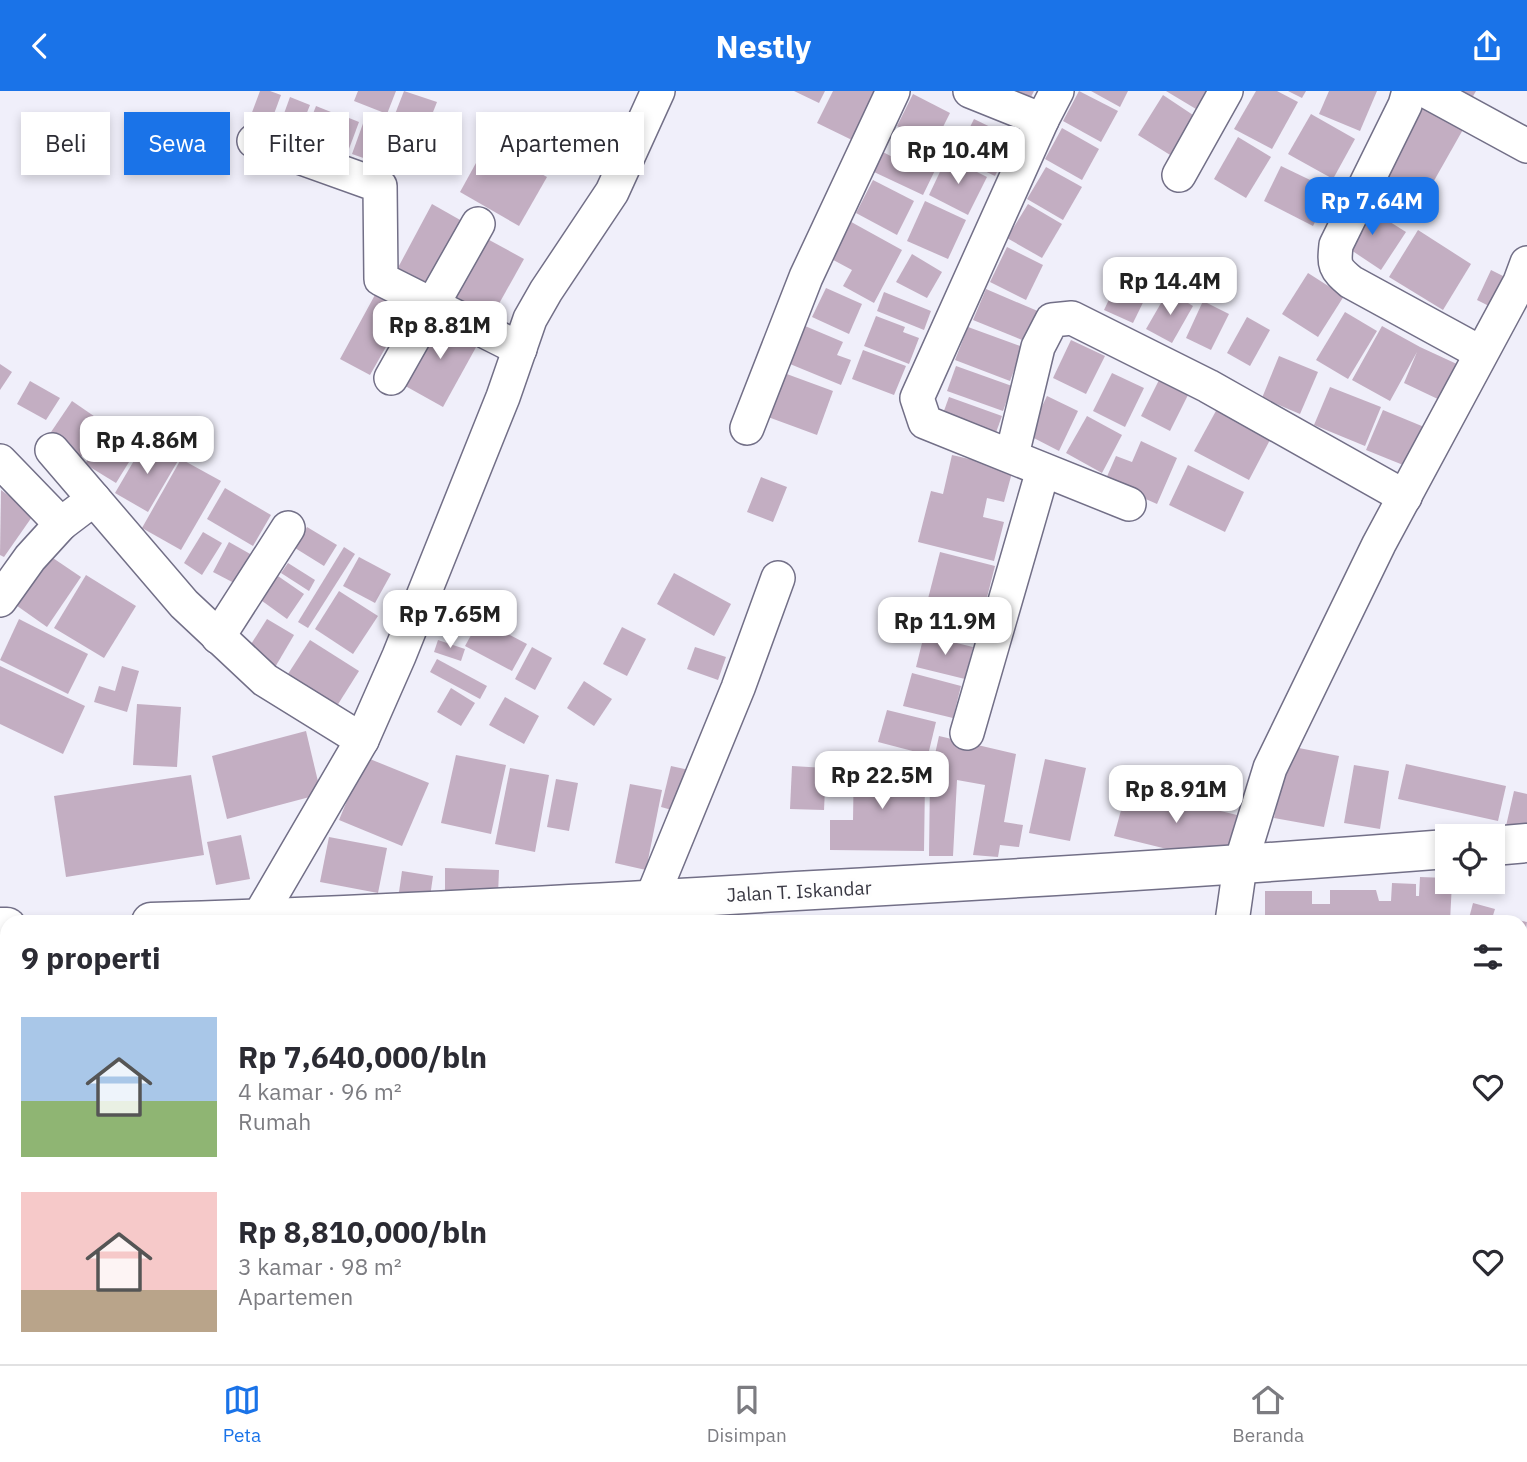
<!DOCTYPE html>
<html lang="id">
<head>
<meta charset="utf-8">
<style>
	:root { --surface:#fff; --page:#f7f7f7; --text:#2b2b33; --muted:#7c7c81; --line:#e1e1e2; --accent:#1a73e8 }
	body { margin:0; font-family:"IBM Plex Sans",sans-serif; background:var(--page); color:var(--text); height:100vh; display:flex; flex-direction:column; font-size:26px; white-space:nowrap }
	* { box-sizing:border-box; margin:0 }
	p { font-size:23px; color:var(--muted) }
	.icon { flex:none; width:38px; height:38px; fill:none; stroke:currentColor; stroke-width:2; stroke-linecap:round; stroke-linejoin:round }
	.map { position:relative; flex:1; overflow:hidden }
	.details { position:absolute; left:0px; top:824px; width:1528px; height:450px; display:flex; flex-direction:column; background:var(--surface); border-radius:21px 21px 0 0; box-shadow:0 4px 10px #0003 }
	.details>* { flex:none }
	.top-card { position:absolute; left:21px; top:21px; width:700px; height:63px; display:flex; gap:14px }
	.fabs { position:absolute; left:1435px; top:733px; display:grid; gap:14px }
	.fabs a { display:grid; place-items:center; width:70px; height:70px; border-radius:0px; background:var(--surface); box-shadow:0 4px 10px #0003; font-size:35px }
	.price { position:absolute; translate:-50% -60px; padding:0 16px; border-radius:14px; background:#fff; color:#222; font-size:23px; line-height:46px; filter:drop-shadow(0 2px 4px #0008) }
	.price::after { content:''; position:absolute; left:50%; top:42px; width:21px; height:16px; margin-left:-10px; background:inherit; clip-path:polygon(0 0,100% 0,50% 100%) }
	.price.current { background:var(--accent); color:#fff }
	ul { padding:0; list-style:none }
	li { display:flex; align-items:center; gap:21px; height:175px; padding:0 21px }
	li span { display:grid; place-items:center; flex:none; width:196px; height:140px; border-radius:0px; color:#555 }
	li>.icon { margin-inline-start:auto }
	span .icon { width:84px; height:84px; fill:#fffc; stroke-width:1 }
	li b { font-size:30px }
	h2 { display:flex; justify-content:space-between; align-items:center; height:84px; padding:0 21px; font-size:30px }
	.pill { padding:0 24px; border-radius:0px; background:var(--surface); box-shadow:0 4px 10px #0003; font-size:24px; line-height:63px }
	.pill.current { background:var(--accent); color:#fff }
	header { display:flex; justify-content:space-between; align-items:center; height:91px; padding:0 21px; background:var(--accent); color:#fff; font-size:32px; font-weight:700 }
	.menu { display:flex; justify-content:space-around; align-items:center; height:98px; border-top:2px solid var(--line); background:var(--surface); font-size:19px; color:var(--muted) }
	.menu a { display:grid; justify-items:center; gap:4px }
	.menu .current { color:var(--accent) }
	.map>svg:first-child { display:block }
	.building { fill:#c3aec2 }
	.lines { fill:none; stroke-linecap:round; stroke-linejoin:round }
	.street-casing { stroke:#726f87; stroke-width:36 }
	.secondary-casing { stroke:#726f87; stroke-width:41 }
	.street { stroke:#fff; stroke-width:33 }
	.secondary { stroke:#fff; stroke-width:38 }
	.labels { text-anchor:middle; stroke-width:7; stroke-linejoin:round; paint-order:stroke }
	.street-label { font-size:19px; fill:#393843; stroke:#fefefe }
</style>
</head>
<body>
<header><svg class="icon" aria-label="back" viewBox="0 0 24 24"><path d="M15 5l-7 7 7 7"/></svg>Nestly<svg class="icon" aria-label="share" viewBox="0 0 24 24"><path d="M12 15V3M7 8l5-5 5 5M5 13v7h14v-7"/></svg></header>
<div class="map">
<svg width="1527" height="1273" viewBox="0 0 1527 1273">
	<rect width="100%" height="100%" fill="#f0effa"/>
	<g class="building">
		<polygon points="260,0 270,0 281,4 268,39 248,32"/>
		<polygon points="358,0 396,0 387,23 354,10"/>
		<polygon points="404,0 437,11 422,49 390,36"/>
		<polygon points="794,0 825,0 819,12"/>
		<polygon points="833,0 878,0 854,50 817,32"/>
		<polygon points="1002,0 1034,0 1027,14"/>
		<polygon points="1079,0 1118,20 1101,51 1063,30"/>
		<polygon points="1091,0 1128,0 1120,16"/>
		<polygon points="1166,0 1207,0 1196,18"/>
		<polygon points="1256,0 1277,0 1298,11 1272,58 1234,38"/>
		<polygon points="1288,0 1306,0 1302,7"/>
		<polygon points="1329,0 1377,0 1360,40 1319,23"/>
		<polygon points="1461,0 1476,0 1472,7"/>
		<polygon points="913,3 950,22 934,54 897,35"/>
		<polygon points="1163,4 1199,28 1175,67 1138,44"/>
		<polygon points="290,6 310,14 296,49 277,42"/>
		<polygon points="1419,9 1465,35 1418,118 1372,93"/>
		<polygon points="316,15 336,23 322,58 302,51"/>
		<polygon points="339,23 359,31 346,66 326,58"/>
		<polygon points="1311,23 1355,48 1333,88 1288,63"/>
		<polygon points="365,27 385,35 372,70 352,63"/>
		<polygon points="974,28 1013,47 995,85 955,66"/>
		<polygon points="1062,37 1099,58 1082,89 1045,68"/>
		<polygon points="1238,46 1271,66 1246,107 1214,88"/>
		<polygon points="487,52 547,86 519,135 460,101"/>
		<polygon points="908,54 940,69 923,104 874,81 883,61 900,70"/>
		<polygon points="947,66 987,86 968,124 929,104"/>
		<polygon points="1281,75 1331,99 1313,135 1264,110"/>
		<polygon points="1046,76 1082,96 1063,129 1027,108"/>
		<polygon points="873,89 914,110 897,144 856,122"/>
		<polygon points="925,110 966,129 948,168 907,150"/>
		<polygon points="432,113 469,134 431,205 393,186"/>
		<polygon points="1028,113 1062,133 1042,167 1007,147"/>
		<polygon points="1363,114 1406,141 1381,179 1339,151"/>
		<polygon points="844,127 902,159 874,212 843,195 852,179 824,164"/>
		<polygon points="1418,139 1471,173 1443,219 1389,186"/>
		<polygon points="480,144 524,168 486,236 443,212"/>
		<polygon points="1007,156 1043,174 1026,209 990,191"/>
		<polygon points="912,163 942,181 927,207 896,191"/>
		<polygon points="1125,175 1154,189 1133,232 1104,219"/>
		<polygon points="1491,179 1505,186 1491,216 1477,209"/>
		<polygon points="1308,182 1344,205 1318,246 1282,223"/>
		<polygon points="826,197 862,213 849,243 812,226"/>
		<polygon points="986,198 1040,221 1027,251 973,229"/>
		<polygon points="1168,200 1193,215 1172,252 1146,238"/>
		<polygon points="884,201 931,220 924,239 877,220"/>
		<polygon points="376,202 415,224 400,252 391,247 370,284 340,268"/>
		<polygon points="1203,210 1229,223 1211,259 1186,247"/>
		<polygon points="1345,221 1377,240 1348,288 1316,269"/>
		<polygon points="436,225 480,249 443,316 400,292"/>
		<polygon points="876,225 905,236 903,241 919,247 909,273 864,255"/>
		<polygon points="1247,226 1270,239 1250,275 1227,262"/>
		<polygon points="805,235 843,251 837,264 851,269 841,294 790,273"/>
		<polygon points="1382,235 1420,256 1459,274 1442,310 1404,292 1417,261 1390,310 1352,289"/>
		<polygon points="968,236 1023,256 1010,290 955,269"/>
		<polygon points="1071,249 1105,265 1086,303 1053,287"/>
		<polygon points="863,259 906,275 894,304 852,288"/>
		<polygon points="1279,265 1318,281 1300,323 1262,307"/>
		<polygon points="0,273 12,281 0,299"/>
		<polygon points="956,275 1012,295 1003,320 947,300"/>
		<polygon points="784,282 833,300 817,344 768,326"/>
		<polygon points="1112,282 1144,297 1125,336 1093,320"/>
		<polygon points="1159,289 1188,304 1170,340 1141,325"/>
		<polygon points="30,290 60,307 46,329 17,313"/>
		<polygon points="1330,296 1381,316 1365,355 1314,334"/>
		<polygon points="1047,305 1078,320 1059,360 1028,344"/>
		<polygon points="949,306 1002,325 994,347 941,328"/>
		<polygon points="72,310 104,332 79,369 47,347"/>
		<polygon points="1217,318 1271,347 1249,389 1194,360"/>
		<polygon points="1383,319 1429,338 1413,378 1366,359"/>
		<polygon points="1087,325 1122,344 1102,382 1066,362"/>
		<polygon points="111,331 142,350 116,392 85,373"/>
		<polygon points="146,349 179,368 148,421 115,402"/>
		<polygon points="1141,350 1177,367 1157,413 1105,390 1116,365 1132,371"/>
		<polygon points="952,364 1013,378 1004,411 987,407 983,426 1004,431 994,470 918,451 931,400 943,403"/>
		<polygon points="181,368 221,390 181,459 142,437"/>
		<polygon points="1188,374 1244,401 1225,441 1169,414"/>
		<polygon points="761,386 787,396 773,431 747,421"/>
		<polygon points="225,397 271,424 253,455 207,428"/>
		<polygon points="1,399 34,423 4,466 0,464"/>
		<polygon points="307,436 337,454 324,475 295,457"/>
		<polygon points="203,441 222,452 202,484 184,472"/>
		<polygon points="229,451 252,464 236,493 213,481"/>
		<polygon points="344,456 355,463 308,537 298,531"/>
		<polygon points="940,461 995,475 976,549 921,535"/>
		<polygon points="47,463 81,486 47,536 13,512"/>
		<polygon points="359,466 391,483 375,512 343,495"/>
		<polygon points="288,472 315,489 309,500 281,482"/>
		<polygon points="674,482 731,513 714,545 657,513"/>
		<polygon points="275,483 304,503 287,528 258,507"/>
		<polygon points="86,484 136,515 104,567 54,537"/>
		<polygon points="339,500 378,525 353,563 315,538"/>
		<polygon points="19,528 88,563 68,603 0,569"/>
		<polygon points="267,528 294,544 274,578 246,561"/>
		<polygon points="480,528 527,553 512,580 465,555"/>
		<polygon points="622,536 646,548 627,585 603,573"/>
		<polygon points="924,544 973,556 965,588 916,576"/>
		<polygon points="310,549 359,580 335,618 286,586"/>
		<polygon points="438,549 465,558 461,570 434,561"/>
		<polygon points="532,556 552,567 535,599 515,588"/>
		<polygon points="695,556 726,566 718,589 687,578"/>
		<polygon points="437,568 487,595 480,608 430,581"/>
		<polygon points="0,575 85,615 63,663 0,633"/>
		<polygon points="122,575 139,580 127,621 94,611 99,595 115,600"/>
		<polygon points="912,582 961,595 953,627 903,615"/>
		<polygon points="584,590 612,608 594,635 567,617"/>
		<polygon points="451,597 475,612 461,635 437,621"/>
		<polygon points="505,606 539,625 524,653 489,634"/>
		<polygon points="137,613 181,616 177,676 133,674"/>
		<polygon points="887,619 936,631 928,664 878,651"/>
		<polygon points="306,640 321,703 227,728 212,665"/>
		<polygon points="939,645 1016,663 1004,731 1023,734 1019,756 1000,754 998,766 973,764 985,694 957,689 953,765 929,765 930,686"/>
		<polygon points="1289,655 1339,665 1324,736 1274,727"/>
		<polygon points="456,664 506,674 491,743 441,732"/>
		<polygon points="365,666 429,692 402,755 339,729"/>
		<polygon points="854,667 895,667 894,690 925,690 924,760 830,759 830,729 853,729"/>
		<polygon points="1045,668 1086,677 1070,750 1029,742"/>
		<polygon points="1406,673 1506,695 1498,730 1398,708"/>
		<polygon points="1354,674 1389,680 1380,738 1344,732"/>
		<polygon points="671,675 689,679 679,721 661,716"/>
		<polygon points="792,675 826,677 824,719 790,718"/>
		<polygon points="510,677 549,684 535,761 495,753"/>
		<polygon points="191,684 204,764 66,786 54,705"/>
		<polygon points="556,688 578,692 569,740 547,736"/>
		<polygon points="630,693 662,699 646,779 615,772"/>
		<polygon points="1127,697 1237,724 1224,772 1114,745"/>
		<polygon points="1514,700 1527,703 1527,740 1506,735"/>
		<polygon points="241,744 250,788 216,794 207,751"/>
		<polygon points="329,746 387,757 378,802 320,791"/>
		<polygon points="445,777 499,779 498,804 445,804"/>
		<polygon points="402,780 433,785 430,806 399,801"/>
		<polygon points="1420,786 1447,787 1447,791 1452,791 1450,831 1265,831 1265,800 1312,800 1312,813 1330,813 1330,799 1376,799 1379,810 1391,810 1392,792 1416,793 1416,805 1419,805"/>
		<polygon points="1473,812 1495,818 1491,831 1468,831"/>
		<polygon points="1498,825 1527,831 1522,863 1521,831 1497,831"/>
		<polygon points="0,869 7,869 7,937 0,938"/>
		<polygon points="6,961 7,961 7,997 0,995 0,981"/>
		<polygon points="3,1130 7,1132 7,1203 0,1199 0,1137"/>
		<polygon points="130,1267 212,1267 209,1273 142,1273"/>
		<polygon points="459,1267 498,1267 496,1273 457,1273"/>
		<polygon points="501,1267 554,1267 552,1273 500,1273"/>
		<polygon points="557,1267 605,1267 604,1273 555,1273"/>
		<polygon points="616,1267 638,1267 657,1273 615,1273"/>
		<polygon points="694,1267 711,1267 710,1273 694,1273"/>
	</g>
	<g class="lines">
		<defs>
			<g id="street">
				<polyline points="970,0 1042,29 917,307 925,331 1129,413"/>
				<path d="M1409 0 1405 14 1336 154C1334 174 1334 177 1351 191L1481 262"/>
				<polyline points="1426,0 1527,55"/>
				<polyline points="1042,29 1057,0"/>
				<polyline points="254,50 380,95 381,188 520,258"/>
				<polyline points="1179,84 1226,0"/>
				<polyline points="391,287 478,133"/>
				<polyline points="747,337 806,186 893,0"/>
				<polyline points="52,359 94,408"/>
				<polyline points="1012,364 1038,256 1052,229 1072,227 1208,295 1405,406"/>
				<polyline points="0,370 61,433 94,408 184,513 265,589 362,649"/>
				<polyline points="0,509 30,467 61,433"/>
				<polyline points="218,546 288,437"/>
				<polyline points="967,642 1043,379"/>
				<polyline points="651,809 738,597 778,487"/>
				<polyline points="257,829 362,649 399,565 503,306 530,228 546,200 612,101 658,0"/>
				<polyline points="1232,831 1240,775 1270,677 1379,453 1520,191 1527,172"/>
				<polyline points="1521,1051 1527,1053"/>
				<polyline points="53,1273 56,1267"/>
				<polyline points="673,1273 675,1267"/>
				<polyline points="1128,1273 1129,1267"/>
			</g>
			<g id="secondary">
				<polyline points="1493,755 1527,752"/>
				<path d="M151 831C366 825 581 813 796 800 1013 788 1230 775 1447 758"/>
				<polyline points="0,836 7,836"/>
			</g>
		</defs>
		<use href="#street" class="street-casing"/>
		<use href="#secondary" class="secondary-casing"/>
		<use href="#street" class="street"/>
		<use href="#secondary" class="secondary"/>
	</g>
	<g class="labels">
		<g class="street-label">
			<text transform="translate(799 800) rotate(-3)" y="7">Jalan T. Iskandar</text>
		</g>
	</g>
</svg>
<div class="fabs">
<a><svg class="icon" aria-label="locate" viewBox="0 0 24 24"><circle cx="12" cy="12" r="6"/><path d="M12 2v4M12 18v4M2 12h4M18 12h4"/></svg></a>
</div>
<b class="price" style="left:958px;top:95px">Rp 10.4M</b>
<b class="price current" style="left:1372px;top:146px">Rp 7.64M</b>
<b class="price" style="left:1170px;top:226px">Rp 14.4M</b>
<b class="price" style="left:440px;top:270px">Rp 8.81M</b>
<b class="price" style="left:147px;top:385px">Rp 4.86M</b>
<b class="price" style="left:450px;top:559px">Rp 7.65M</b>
<b class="price" style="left:945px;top:566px">Rp 11.9M</b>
<b class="price" style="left:882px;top:720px">Rp 22.5M</b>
<b class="price" style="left:1176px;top:734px">Rp 8.91M</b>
<div class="top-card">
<a class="pill">Beli</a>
<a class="pill current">Sewa</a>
<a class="pill">Filter</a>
<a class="pill">Baru</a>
<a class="pill">Apartemen</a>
</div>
<section class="details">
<h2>9 properti<svg class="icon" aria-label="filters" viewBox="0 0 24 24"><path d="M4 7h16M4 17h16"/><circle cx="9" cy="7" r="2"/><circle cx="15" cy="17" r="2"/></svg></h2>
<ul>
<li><span style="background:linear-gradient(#a9c7e8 60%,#8fb573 0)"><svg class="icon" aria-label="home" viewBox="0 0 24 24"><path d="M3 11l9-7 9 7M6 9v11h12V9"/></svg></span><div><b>Rp 7,640,000/bln</b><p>4 kamar · 96 m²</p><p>Rumah</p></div><svg class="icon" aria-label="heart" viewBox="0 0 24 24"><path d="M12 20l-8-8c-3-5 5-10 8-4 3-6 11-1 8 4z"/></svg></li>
<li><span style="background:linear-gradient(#f6c9c9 70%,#b9a48a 0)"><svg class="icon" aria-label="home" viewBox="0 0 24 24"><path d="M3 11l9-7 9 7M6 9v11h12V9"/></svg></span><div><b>Rp 8,810,000/bln</b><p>3 kamar · 98 m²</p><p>Apartemen</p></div><svg class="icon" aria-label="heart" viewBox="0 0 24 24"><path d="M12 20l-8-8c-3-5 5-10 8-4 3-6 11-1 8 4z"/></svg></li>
</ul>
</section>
</div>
<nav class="menu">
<a class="current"><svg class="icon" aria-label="map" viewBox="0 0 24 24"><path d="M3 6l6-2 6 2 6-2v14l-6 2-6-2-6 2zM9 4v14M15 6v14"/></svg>Peta</a>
<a><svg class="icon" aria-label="saved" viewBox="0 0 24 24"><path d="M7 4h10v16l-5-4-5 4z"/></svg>Disimpan</a>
<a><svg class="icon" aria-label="home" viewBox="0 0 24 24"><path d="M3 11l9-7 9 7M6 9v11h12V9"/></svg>Beranda</a>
</nav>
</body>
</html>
